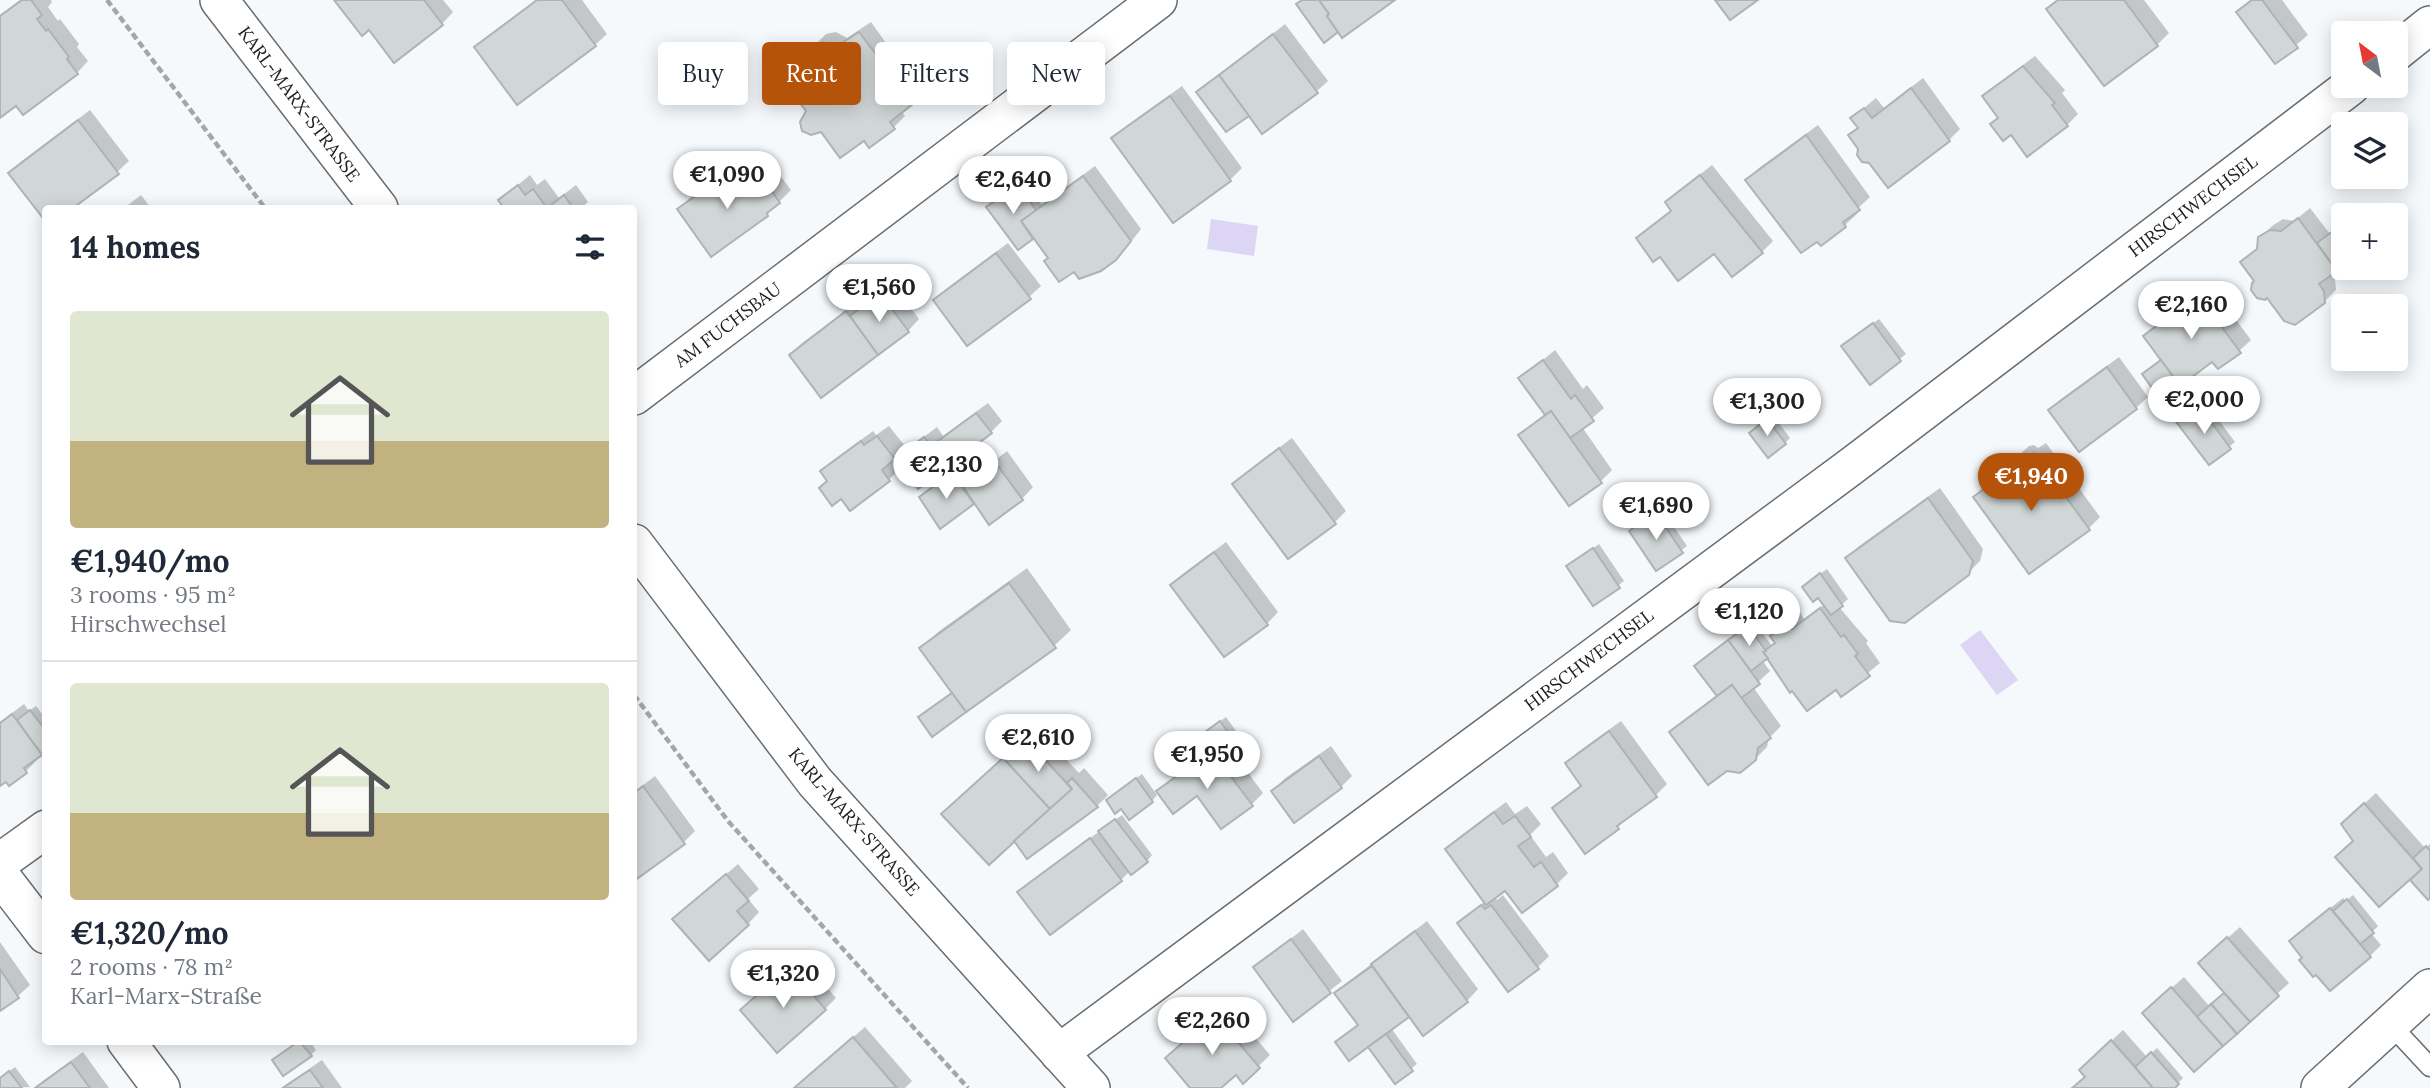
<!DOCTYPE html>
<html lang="en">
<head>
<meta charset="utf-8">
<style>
	:root { --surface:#fff; --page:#f6f6f7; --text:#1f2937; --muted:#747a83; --line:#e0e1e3; --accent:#b45309 }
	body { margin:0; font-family:Lora,serif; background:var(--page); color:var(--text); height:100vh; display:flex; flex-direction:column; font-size:26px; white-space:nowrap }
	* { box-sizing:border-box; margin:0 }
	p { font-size:23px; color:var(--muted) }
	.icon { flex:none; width:38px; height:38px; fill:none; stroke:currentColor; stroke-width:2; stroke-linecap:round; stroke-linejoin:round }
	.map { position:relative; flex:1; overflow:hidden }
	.side { position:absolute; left:42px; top:205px; width:595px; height:840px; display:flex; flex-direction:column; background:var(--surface); border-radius:7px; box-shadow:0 4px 18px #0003 }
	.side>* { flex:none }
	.hud { position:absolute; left:658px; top:42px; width:665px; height:63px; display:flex; gap:14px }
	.needle { width:46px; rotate:328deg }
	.controls { position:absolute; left:2331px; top:21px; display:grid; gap:14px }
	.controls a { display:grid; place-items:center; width:77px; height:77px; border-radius:7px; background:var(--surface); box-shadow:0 4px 18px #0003; font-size:35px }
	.price { position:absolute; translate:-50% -60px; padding:0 16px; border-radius:24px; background:#fff; color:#222; font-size:23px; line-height:46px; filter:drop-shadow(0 2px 4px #0008) }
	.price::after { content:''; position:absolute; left:50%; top:42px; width:21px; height:16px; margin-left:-10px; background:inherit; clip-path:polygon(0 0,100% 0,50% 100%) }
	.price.current { background:var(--accent); color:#fff }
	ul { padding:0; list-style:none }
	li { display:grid; align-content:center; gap:14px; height:371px; padding:0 28px }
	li+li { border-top:2px solid var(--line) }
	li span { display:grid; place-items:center; height:217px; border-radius:7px; color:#555 }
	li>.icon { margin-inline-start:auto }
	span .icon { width:126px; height:126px; fill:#fffc; stroke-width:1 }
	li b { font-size:30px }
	h2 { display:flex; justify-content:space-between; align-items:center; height:84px; padding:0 28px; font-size:30px }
	.tag { padding:0 24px; border-radius:7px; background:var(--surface); box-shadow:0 4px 18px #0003; font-size:24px; line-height:63px }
	.tag.current { background:var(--accent); color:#fff }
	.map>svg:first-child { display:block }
	.water { fill:#dcd5f3 }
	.shadow { fill:#0003 }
	.building { fill:#d1d6d7; stroke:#aeb3b4; stroke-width:2 }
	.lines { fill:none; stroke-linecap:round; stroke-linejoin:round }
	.service-casing { stroke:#696d6f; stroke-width:21 }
	.minor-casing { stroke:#696d6f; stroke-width:40 }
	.path { stroke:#a4a7aa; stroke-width:4.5; stroke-dasharray:7 3.5; stroke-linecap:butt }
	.service { stroke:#fff; stroke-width:18 }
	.minor { stroke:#fff; stroke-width:37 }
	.labels { text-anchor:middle; stroke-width:5; stroke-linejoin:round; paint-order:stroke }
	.street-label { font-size:18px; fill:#1c1e1f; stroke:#fff }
</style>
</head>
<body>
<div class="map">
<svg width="2430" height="1088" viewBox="0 0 2430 1088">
	<rect width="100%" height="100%" fill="#f5f9fc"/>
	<g class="water">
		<polygon points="1211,219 1258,226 1254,256 1207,249"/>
		<polygon points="1980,630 2018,680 1997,695 1960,645"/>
	</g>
	<g class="shadow">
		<polygon points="20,0 51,0 52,2 48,7 58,21 60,19 79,44 77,47 88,61 77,73 17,104 0,116 0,15"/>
		<polygon points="336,0 443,0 453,12 442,24"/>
		<polygon points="536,0 582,0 607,34 595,45 518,103 477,47 488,36"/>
		<polygon points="2057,0 2144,0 2169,33 2157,45 2104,84 2048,9"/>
		<polygon points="2250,0 2282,0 2308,35 2276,62 2238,12"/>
		<polygon points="871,22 889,47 904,46 908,49 910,56 904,67 923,92 901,111 905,116 894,127 864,139 808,111 814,46 826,34 836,32 847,38"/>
		<polygon points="1285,24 1328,81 1316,92 1227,70"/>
		<polygon points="2035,56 2065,90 2062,93 2078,114 2067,125 2012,133 1992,124 1999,117 1984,96 1996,85"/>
		<polygon points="1923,78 1960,129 1949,140 1870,161 1850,135 1859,127 1852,118 1876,98 1884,108"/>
		<polygon points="1182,86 1242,168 1230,180 1173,221 1114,138 1125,127"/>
		<polygon points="90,110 129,161 117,172 70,208 46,208 11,173 22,161"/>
		<polygon points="1818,125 1870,197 1855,211 1857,214 1845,225 1821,243 1747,180 1759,168"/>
		<polygon points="747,158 762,179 776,170 791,190 767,214 679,209 690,198"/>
		<polygon points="1712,165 1773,241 1762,252 1714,251 1638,239 1673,209 1667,202 1679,191"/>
		<polygon points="1095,166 1141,229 1127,247 1115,259 1074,270 1050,258 1034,236 1018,248 994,202 1024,181 1042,205"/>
		<polygon points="530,175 537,185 545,179 559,198 576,185 588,202 581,208 506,208 500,200"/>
		<polygon points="141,195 151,208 124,208"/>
		<polygon points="2310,208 2330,234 2339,227 2343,233 2343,264 2331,273 2335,279 2336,290 2324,302 2256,281 2242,262 2259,246 2260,238 2272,226 2283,219 2294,221"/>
		<polygon points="1008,243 1041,286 1029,297 935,300 946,289"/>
		<polygon points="892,283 919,319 908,331 821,395 791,355 802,343 859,301 862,306"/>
		<polygon points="2210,285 2251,340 2239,351 2213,360 2188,378 2235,442 2209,463 2163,359 2145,336 2157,324"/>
		<polygon points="1879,319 1906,354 1870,382 1849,341"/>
		<polygon points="1555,350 1583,389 1587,385 1604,408 1582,427 1612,470 1601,481 1520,435 1546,413 1521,378"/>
		<polygon points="2119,357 2148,397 2136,408 2079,450 2050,410 2061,399"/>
		<polygon points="988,403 1002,421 991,432 902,466 889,480 850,509 822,471 834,460 873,431 876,435 889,426 905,446 900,452 901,454 937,427 943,436"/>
		<polygon points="1773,415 1790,438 1785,443 1757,428"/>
		<polygon points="1292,438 1346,511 1335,522 1289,557 1234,484 1245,473"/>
		<polygon points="2046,443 2100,517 2089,528 1976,497 1987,486 2015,465 2017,457 2029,446 2034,445 2038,448"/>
		<polygon points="1007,451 1033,487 1022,499 975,501 940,526 927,492 958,469 968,482"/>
		<polygon points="1940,488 1983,549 1980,561 1968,573 1847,558 1858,547"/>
		<polygon points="1662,509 1687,546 1657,569 1637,526"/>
		<polygon points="1226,542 1278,612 1267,624 1225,655 1172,585 1183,574"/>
		<polygon points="1599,544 1624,581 1594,604 1568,566"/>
		<polygon points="1027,568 1071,630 1054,646 932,734 926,712 953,692 922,648 938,632"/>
		<polygon points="1827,569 1848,599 1839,607 1868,641 1866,643 1880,663 1841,695 1836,688 1768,656 1762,660 1770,671 1753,687 1781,726 1769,738 1767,747 1755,759 1671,732 1683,721 1718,694 1697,666 1708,654 1754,622 1772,646 1776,642 1772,636 1784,624 1800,612 1804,619 1825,604 1809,582"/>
		<polygon points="24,704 29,711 36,706 46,719 46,750 36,757 37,760 26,771 9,784 6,780 0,784 0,722"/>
		<polygon points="1226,717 1251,752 1240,762 1263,793 1251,805 1197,793 1159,791 1169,781 1169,784 1220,747 1208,730"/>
		<polygon points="1621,721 1667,784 1656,795 1629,815 1618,827 1585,851 1554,809 1582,784 1567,763 1578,752"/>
		<polygon points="1037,728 1079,773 1084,768 1108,795 1097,806 1014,839 955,802"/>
		<polygon points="1331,746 1352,776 1341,787 1273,791 1284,779"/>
		<polygon points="1142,774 1157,795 1152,801 1122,807 1114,795"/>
		<polygon points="655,776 695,831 684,842 634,879 634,792"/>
		<polygon points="2376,793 2425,848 2430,844 2430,895 2423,865 2379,905 2355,840 2354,813"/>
		<polygon points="1506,802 1515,814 1527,806 1541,824 1530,835 1546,857 1553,852 1568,873 1557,884 1507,888 1494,896 1497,900 1503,895 1549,956 1538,967 1459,923 1485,901 1447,849 1458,838"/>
		<polygon points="1122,815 1152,855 1147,861 1130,871 1121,880 1020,892 1031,881"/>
		<polygon points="738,864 759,889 748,899 759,912 748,924 675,919"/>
		<polygon points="2353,895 2378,926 2371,933 2381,945 2370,956 2317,973 2305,958 2303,930 2343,898 2346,901"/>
		<polygon points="1427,921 1478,989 1467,1001 1410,1014 1391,1028 1417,1064 1395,1081 1368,1045 1338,1042 1359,1024 1336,994 1348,982"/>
		<polygon points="2240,927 2289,983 2194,1069 2156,1002 2184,977 2210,1007 2227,993 2212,952"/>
		<polygon points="1303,929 1342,981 1294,1019 1255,968"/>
		<polygon points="0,942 30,985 18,996 0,1009"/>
		<polygon points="801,957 836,998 825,1009 753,999"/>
		<polygon points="1224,1001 1270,1055 1243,1081 1236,1073 1218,1088 1193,1088 1199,1029 1208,1015"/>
		<polygon points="865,1027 912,1081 905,1088 794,1088"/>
		<polygon points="2123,1030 2147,1057 2157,1048 2183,1078 2173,1088 2074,1088 2087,1076 2093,1058"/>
		<polygon points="300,1041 310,1041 316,1050 311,1055 280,1055"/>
		<polygon points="83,1052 109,1088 35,1088 39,1084"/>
		<polygon points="322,1060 342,1088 281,1088"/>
		<polygon points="15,1067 30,1087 0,1088 0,1078"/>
	</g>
	<g class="building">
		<polygon points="22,0 31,0 42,15 37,19 46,31 48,29 69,57 67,59 78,74 23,115 16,106 0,118 0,16"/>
		<polygon points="334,0 424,0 443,25 394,63 369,30 362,36"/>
		<polygon points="537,0 562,0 596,46 517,105 474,47"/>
		<polygon points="1302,0 1319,0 1329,14 1327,16 1338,32 1324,43 1296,4"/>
		<polygon points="1319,0 1395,0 1342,38 1327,16 1329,14"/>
		<polygon points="1715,0 1758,0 1730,20"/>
		<polygon points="2058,0 2124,0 2158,46 2104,86 2046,9"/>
		<polygon points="2252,0 2262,0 2298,48 2275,64 2236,12"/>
		<polygon points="859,32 878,57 892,56 897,61 900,68 894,79 913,104 890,122 895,129 869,148 864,141 840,158 821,132 811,135 802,131 800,122 806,111 787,86 809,66 807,55 813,45 824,42 834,48"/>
		<polygon points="1273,34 1318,93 1262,134 1219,75"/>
		<polygon points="2023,66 2055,103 2052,105 2068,126 2027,157 2011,135 2003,141 1990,124 1998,118 1982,96"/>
		<polygon points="1219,75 1249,116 1226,132 1196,92"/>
		<polygon points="1911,88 1950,141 1888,188 1869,163 1862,162 1857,155 1858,149 1848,135 1858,128 1850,118 1864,108 1872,118"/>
		<polygon points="1170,96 1231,181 1173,223 1111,138"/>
		<polygon points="78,120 119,174 73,208 46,208 46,222 8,173"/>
		<polygon points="1806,135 1860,210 1843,222 1846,227 1821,246 1817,242 1801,253 1745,180"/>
		<polygon points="735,168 750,189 764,180 780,203 767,213 768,216 711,257 677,209"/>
		<polygon points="1700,175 1763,253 1732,277 1714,254 1678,281 1660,257 1653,262 1636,238 1671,211 1665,202"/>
		<polygon points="1083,176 1131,241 1116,260 1101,271 1079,279 1074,272 1059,282 1044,261 1048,258 1021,221"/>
		<polygon points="518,185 525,195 533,189 547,208 564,195 573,208 504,208 498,200"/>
		<polygon points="1018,185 1036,210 1021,221 1033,239 1018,250 986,207"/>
		<polygon points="2298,218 2337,271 2319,284 2324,291 2325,303 2295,325 2284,321 2267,298 2265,300 2257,298 2251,290 2252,283 2254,281 2240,262 2257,249 2258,237 2270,230 2281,231"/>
		<polygon points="2333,231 2343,245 2343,266 2337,271 2317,243"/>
		<polygon points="996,253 1031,299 967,346 933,300"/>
		<polygon points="880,293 909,332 878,355 850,316"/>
		<polygon points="2198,295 2241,353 2218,369 2212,362 2180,386 2143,336"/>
		<polygon points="846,311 878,355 821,398 789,355"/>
		<polygon points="1873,323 1901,361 1870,385 1841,346"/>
		<polygon points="1543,360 1571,399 1575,395 1594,421 1570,438 1551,411 1545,415 1518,378"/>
		<polygon points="2161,360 2180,386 2183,384 2200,407 2177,423 2142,374"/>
		<polygon points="2107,367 2137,409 2079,452 2048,410"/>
		<polygon points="2200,407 2231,449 2209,465 2177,423"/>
		<polygon points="1551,411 1602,483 1569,506 1518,435"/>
		<polygon points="976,413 992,433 918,489 895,459 924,437 931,446"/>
		<polygon points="1767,419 1786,444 1768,458 1749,433"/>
		<polygon points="877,436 895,459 882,470 890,481 850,511 841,499 832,506 819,488 827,481 820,471 861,441 864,445"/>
		<polygon points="1279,448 1336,524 1288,559 1232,484"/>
		<polygon points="2034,453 2090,530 2029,574 1973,497 2013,468 2012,461 2015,456 2022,456 2026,459"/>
		<polygon points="995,462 1023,500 989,525 962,485"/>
		<polygon points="952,473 974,504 940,529 919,497"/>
		<polygon points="1928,498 1973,561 1969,575 1905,623 1890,621 1845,558"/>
		<polygon points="1656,513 1683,553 1656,571 1629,531"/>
		<polygon points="1593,548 1620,588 1593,606 1566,566"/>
		<polygon points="1214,552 1268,625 1224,657 1170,585"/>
		<polygon points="1820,573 1843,606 1831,615 1818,598 1813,602 1802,587"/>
		<polygon points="1009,583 1056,648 966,712 919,648"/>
		<polygon points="1820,608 1841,637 1844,635 1858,654 1855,656 1870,676 1841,697 1836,690 1807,711 1792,691 1790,693 1763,652 1775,643 1770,636 1788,622 1792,629"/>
		<polygon points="1748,626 1766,651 1763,652 1768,658 1751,671 1728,640"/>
		<polygon points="1728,640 1760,684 1741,698 1732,685 1717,696 1694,666"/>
		<polygon points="1732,685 1771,738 1758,748 1756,760 1740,773 1727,771 1708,785 1669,732"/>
		<polygon points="952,693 966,712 932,737 918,717"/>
		<polygon points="30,710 46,731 46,752 42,755 17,720"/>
		<polygon points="12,714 42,755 24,768 27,773 9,786 6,782 0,786 0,723"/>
		<polygon points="1220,721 1247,759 1228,773 1201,735"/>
		<polygon points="1609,731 1657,797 1617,826 1619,829 1585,854 1552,808 1581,786 1565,763"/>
		<polygon points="1025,738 1072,789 1050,809 1003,758"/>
		<polygon points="1212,751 1253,806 1221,829 1197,796 1173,814 1156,791"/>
		<polygon points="1319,756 1342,788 1294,823 1271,791"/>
		<polygon points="1003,758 1050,809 989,865 941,814"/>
		<polygon points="1072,778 1098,807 1027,859 1014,841 1072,789 1067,783"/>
		<polygon points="1136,778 1153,802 1129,820 1121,809 1115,814 1106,800"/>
		<polygon points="643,786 685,844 634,881 634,793"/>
		<polygon points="2364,803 2422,869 2379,907 2335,857 2353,841 2341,824"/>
		<polygon points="1494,812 1503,824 1515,816 1531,837 1518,846 1534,867 1541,862 1558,886 1522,913 1505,891 1486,905 1445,849"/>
		<polygon points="1115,819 1148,862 1131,875 1098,831"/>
		<polygon points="1090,838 1122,881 1050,935 1017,892"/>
		<polygon points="2426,846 2430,851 2430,898 2428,900 2410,880 2422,869 2413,858"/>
		<polygon points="726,874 749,901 737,911 749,925 709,961 672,919"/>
		<polygon points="2347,899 2374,933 2360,944 2333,911"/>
		<polygon points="1481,905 1485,909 1491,905 1539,969 1508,992 1457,923"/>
		<polygon points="2330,908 2371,957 2330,991 2316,975 2313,977 2299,960 2302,958 2289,941"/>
		<polygon points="1415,931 1468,1002 1423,1036 1371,964"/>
		<polygon points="2227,937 2279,996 2250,1022 2198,963"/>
		<polygon points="1291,939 1331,993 1293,1022 1253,967"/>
		<polygon points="1372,966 1409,1017 1349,1061 1335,1042 1358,1025 1334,993"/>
		<polygon points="789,967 826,1010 777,1053 740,1010"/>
		<polygon points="0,969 19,998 0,1011"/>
		<polygon points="2171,987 2223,1046 2194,1072 2142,1013"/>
		<polygon points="2224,993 2250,1022 2237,1034 2211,1004"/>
		<polygon points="2211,1004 2237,1034 2223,1046 2197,1017"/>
		<polygon points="1212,1011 1260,1068 1243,1084 1236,1075 1221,1088 1190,1088 1165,1058 1197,1030 1194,1026"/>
		<polygon points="1386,1034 1413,1071 1395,1084 1368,1047"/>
		<polygon points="853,1037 897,1088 794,1088"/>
		<polygon points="2111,1040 2135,1067 2153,1088 2072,1088 2085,1077 2079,1070"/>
		<polygon points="299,1041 312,1056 283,1076 272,1060"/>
		<polygon points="2151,1052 2179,1084 2175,1088 2153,1088 2135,1067"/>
		<polygon points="71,1062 90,1088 35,1088"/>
		<polygon points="310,1070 323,1088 283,1088 296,1079"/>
		<polygon points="9,1071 22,1088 0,1088 0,1078"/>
	</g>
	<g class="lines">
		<defs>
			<polyline id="service" points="2390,1024 2430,1067"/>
			<g id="minor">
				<polyline points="219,0 379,208"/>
				<polyline points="2396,52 2430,25"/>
				<polyline points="634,396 1158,0"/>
				<polyline points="634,543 815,782 1091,1088"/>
				<polyline points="0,862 46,829"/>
				<polyline points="0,875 46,935"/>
				<polyline points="126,1041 161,1088"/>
				<polyline points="1059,1053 1853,465 2351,86"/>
				<polyline points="2320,1088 2430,988"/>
			</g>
		</defs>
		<use href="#service" class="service-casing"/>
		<use href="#minor" class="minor-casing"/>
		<g class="path">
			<polyline points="107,0 265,208"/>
			<polyline points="634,695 728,821 968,1088"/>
		</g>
		<use href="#service" class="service"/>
		<use href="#minor" class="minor"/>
	</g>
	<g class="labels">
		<g class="street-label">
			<text transform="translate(299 104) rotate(53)" y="6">KARL-MARX-STRASSE</text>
			<text transform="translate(2193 206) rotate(-37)" y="6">HIRSCHWECHSEL</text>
			<text transform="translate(728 325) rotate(-37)" y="6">AM FUCHSBAU</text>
			<text transform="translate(1589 660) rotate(-37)" y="6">HIRSCHWECHSEL</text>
			<text transform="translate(854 822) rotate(49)" y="6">KARL-MARX-STRASSE</text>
		</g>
	</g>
</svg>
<div class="controls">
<a><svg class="needle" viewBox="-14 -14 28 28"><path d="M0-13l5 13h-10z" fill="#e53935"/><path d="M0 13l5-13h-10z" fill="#747a83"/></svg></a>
<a><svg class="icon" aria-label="layers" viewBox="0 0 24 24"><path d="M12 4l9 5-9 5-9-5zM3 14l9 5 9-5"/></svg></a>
<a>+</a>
<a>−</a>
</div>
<b class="price" style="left:727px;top:211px">€1,090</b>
<b class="price" style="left:1013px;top:216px">€2,640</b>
<b class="price" style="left:879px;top:324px">€1,560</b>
<b class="price" style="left:2191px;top:341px">€2,160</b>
<b class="price" style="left:2204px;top:436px">€2,000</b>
<b class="price" style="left:1767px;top:438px">€1,300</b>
<b class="price" style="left:946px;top:501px">€2,130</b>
<b class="price current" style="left:2031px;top:513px">€1,940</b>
<b class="price" style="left:1656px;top:542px">€1,690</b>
<b class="price" style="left:1749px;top:648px">€1,120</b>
<b class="price" style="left:1038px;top:774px">€2,610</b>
<b class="price" style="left:1207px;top:791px">€1,950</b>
<b class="price" style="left:783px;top:1010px">€1,320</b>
<b class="price" style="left:1212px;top:1057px">€2,260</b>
<div class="hud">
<a class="tag">Buy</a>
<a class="tag current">Rent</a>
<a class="tag">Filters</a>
<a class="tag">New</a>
</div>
<section class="side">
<h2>14 homes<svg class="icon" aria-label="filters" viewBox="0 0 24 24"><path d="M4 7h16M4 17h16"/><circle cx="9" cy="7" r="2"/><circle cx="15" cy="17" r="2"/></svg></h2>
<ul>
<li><span style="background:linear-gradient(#dfe7d0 60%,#c2b280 0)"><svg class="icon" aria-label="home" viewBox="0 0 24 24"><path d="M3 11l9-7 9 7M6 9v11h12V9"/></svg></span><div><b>€1,940/mo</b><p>3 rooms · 95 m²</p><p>Hirschwechsel</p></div></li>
<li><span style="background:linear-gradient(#dfe7d0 60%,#c2b280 0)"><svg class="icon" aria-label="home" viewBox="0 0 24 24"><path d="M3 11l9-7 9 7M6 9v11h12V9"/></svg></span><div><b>€1,320/mo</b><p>2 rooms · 78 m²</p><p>Karl-Marx-Straße</p></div></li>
</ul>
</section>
</div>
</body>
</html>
